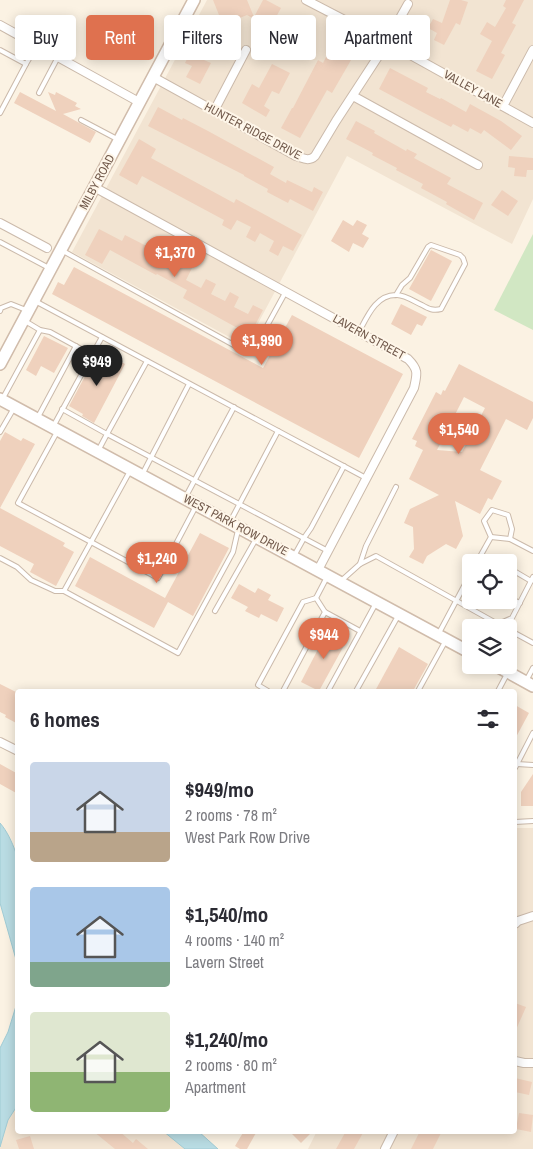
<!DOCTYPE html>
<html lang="en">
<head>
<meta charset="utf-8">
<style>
	:root { --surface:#fff; --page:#f7f7f7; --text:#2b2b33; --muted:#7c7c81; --accent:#df714f }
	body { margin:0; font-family:"Archivo Narrow",sans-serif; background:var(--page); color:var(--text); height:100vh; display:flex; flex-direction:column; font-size:19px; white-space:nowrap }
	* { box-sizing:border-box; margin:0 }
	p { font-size:16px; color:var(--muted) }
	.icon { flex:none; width:28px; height:28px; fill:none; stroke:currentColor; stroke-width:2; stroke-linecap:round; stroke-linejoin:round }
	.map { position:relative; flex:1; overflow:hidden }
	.drawer { position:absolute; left:15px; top:689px; width:502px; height:445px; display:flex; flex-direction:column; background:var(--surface); border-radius:5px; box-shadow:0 2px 12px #0003 }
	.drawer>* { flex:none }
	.banner { position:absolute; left:15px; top:15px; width:504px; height:45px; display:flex; gap:10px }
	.tools { position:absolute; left:462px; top:554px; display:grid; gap:10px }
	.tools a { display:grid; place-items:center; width:55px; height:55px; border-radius:5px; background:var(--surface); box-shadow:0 2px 12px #0003; font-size:25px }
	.price { position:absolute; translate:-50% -42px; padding:0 11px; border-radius:18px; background:var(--accent); color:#fff; font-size:16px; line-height:32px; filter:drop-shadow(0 1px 2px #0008) }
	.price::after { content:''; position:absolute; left:50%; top:30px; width:15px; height:11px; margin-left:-8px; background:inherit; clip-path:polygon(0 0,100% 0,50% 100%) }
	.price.selected { background:#222; color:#fff }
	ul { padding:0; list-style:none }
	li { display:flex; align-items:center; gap:15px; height:125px; padding:0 15px }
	li span { display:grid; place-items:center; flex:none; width:140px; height:100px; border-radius:5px; color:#555 }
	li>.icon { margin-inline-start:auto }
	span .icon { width:60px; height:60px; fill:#fffc; stroke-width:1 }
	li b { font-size:21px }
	h2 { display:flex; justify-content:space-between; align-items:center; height:60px; padding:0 15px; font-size:21px }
	.tag { padding:0 18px; border-radius:5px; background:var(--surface); box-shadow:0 2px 12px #0003; font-size:18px; line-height:45px }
	.tag.selected { background:var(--accent); color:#fff }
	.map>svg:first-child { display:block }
	.residential { fill:#f2e4d2 }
	.green { fill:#d1e7c3 }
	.water { fill:#b9dce3; stroke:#a0cbd4 }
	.building { fill:#efd1bd; fill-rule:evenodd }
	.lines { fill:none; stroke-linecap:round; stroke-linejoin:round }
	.lane-casing { stroke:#cbbaab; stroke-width:6 }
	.street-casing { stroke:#cbbaab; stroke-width:10 }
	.secondary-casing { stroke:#d0bcab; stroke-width:14 }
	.lane { stroke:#fff; stroke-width:4 }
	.street { stroke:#fff; stroke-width:8 }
	.secondary { stroke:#fff; stroke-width:11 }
	.labels { text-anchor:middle; stroke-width:4; stroke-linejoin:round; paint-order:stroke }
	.street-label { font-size:12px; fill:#71594b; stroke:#fef6e9 }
</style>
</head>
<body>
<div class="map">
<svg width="533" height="1149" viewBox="0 0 533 1149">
	<rect width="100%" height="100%" fill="#fbf2e3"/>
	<g class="residential">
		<polygon points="207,0 533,0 533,199 512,244 347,156 246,346 72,252"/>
		<polygon points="515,828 533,828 533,1149 308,1149 317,1131 515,1131"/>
		<polygon points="17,1106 18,1131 163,1131 185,1149 0,1149 1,1141 8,1120"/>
	</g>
	<polygon class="green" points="533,234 533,330 494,310"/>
	<g class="water">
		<path d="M0 823C7 831 12 842 16 853H17V973V963L0 903Z"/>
		<polygon points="17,994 17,1106 8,1120 0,1147 0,1048 8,1032 16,1006"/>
		<polygon points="163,1131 198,1131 218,1149 185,1149"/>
	</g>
	<g class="building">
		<polygon points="213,0 247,0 254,17 263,0 266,0 281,8 270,28 247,15 223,25"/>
		<polygon points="450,0 461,0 468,2 460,25 456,23 444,45 434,40 437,33 428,28 433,19 442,23"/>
		<polygon points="506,0 524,0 512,23 516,25 501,53 505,55 492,79 476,71 492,41 480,34 487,22 495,27 506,8 503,6"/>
		<polygon points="203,19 220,29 204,60 211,63 200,84 186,77 192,66 185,63 196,41 192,39"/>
		<polygon points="295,24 303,46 284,54 280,43 274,45 270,34"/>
		<polygon points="337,36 358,48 332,93 327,90 300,138 281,128 292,108 293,108 318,60 323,63"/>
		<polygon points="272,64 290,73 279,94 272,91 264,106 270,110 266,117 242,103 252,84 259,88"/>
		<polygon points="390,68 428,88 426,92 440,99 441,98 466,112 470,104 501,121 522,136 511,150 484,130 481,134 470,128 468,132 453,124 451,127 426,114 379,89"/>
		<polygon points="20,92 56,111 48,92 55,95 56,92 77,103 75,106 81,109 63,114 96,132 90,143 14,103"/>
		<polygon points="158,107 182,120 183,118 208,131 274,167 270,174 286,183 287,180 312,192 314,187 323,192 313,211 290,199 288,203 267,192 268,189 244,176 244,175 148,126"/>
		<polygon points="356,121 375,131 374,133 406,151 407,149 417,154 414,158 451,178 447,184 483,203 474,220 446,204 447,202 421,188 423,184 396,170 397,168 372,155 373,153 346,139"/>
		<polygon points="139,139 156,149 151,158 234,203 236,199 302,235 293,251 283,246 278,256 269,251 274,241 260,233 255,242 246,237 251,227 237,220 231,230 222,225 224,220 142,176 137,185 119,175"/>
		<polygon points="509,156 533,158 533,170 527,170 526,177 514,176 515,168 508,167"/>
		<polygon points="502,190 518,201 508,216 491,205"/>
		<polygon points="343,220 353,226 357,220 367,225 362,234 369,238 363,248 353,243 349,252 331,241"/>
		<polygon points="99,229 122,241 125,235 172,259 173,258 192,268 186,280 201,288 206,279 216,284 211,294 225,301 230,292 239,297 234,307 248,314 253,305 263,310 250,335 183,298 187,290 157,274 156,275 110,250 102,264 85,255"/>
		<polygon points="431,250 452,261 431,301 409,289"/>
		<polygon points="74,267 263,368 292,315 403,374 359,458 52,294 58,282 64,285"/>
		<polygon points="401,304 427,317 422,326 417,324 411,335 391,324"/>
		<polygon points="44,336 68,348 54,373 41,366 36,376 26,370"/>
		<polygon points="97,354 110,360 112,357 125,364 94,423 82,416 83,414 69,406"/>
		<path d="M459 364 533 402V418L527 430 506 419 480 470 502 481 492 500 488 498 480 514 455 501 463 536 456 549 446 544 427 556 423 564 409 557 414 549 413 527 404 523 410 509 439 495 409 479 423 450 415 446 417 441 412 439 436 392 441 395 443 390 445 391ZM464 397 485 408 462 452 437 450Z"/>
		<polygon points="5,432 21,441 23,438 35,444 0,508 65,543 63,546 74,552 56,586 30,572 34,564 0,546 0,441"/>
		<polygon points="200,533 229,548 193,616 168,602 154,628 75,586 90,557 165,598"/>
		<polygon points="239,584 255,593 258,588 271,595 268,600 284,608 277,622 261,614 259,618 245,611 248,607 231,598"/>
		<polygon points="328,630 347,640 319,691 301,682"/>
		<polygon points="399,647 428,664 413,691 375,691"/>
		<polygon points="0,684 18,693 18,724 5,717 6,715 0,712"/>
		<polygon points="515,705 529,713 515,739"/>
		<polygon points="0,764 18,774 18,794 0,784"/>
		<polygon points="533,774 533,806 521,806 521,792"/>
		<polygon points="515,1003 526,1007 515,1032"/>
		<polygon points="515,1078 532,1082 529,1095 515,1092"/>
		<polygon points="519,1113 533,1115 531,1132 516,1129"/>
		<polygon points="93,1131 119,1131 133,1143 136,1139 148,1149 115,1149"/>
		<polygon points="244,1131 257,1131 247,1149 240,1149 235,1146"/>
		<polygon points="289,1131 313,1131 301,1143"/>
		<polygon points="346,1131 364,1131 354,1149 336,1149"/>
		<polygon points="420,1131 442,1131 433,1149 411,1149"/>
		<polygon points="30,1136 34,1149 19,1149 16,1140"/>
	</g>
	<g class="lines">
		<defs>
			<g id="lane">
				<polyline points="0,50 26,64 37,45"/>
				<polyline points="39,93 58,57"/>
				<polyline points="0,113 26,64"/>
				<polyline points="81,120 117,139"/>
				<polyline points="0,242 49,268"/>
				<path d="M63 251 241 349C248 351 251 349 257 344L285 293"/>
				<polyline points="35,301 366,478"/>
				<polyline points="0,311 1,308 11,304 26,310"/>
				<polyline points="25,321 40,330 50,332 92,355 102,337"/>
				<path d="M359 332C367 317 376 294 397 295 405 295 415 302 422 305 429 309 433 311 441 309L465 264 463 258 460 255 431 245 428 247 410 278 402 285 396 295"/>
				<polyline points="147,361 107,434 328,551"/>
				<polyline points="3,398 40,330"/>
				<polyline points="62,409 107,434 98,451"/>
				<polyline points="38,417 76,346"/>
				<polyline points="54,425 92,355"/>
				<polyline points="0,432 14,408"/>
				<polyline points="57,432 18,503 91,542 130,471"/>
				<polyline points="142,475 189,384"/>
				<polyline points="185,498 234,407"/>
				<polyline points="196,506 158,578 91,542 64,591 178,653 233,552 238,530"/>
				<polyline points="230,522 278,431"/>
				<polyline points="491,537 510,539 533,551"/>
				<polyline points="294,556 304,538 311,528 344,466"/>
				<polyline points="0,558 17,567 31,580 55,591 64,591"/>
				<polyline points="477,562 491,537 484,521 492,510 508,515 512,529 510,539"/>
				<polyline points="360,564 366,546 396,487"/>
				<polyline points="509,568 531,581"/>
				<polyline points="341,581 360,564 376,556 498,624 512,618 533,577"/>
				<polyline points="509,598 520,603"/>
				<polyline points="215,611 256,539"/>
				<polyline points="325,612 360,631"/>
				<polyline points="509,630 533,643"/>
				<polyline points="439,633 471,573"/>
				<polyline points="526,681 533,668"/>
				<polyline points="268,691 258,685 303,602 316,598"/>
				<polyline points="283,691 325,612 316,598 327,577"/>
				<polyline points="328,691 376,603"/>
				<polyline points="356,691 398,616"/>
				<polyline points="418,691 446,640"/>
				<polyline points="498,691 507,674"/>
				<polyline points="517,764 533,765"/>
				<polyline points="515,768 533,733"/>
				<polyline points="515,822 533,821"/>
			</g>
			<g id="street">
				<polyline points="306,0 387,42 533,123"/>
				<polyline points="0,25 139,102"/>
				<path d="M153 77 296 156C303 158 309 162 315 156L336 121 381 52 408 4"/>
				<polyline points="353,96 478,165"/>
				<polyline points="503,106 533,50"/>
				<polyline points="214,111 246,50"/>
				<path d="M94 187 408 359C419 370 417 374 414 388L318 570"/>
				<polyline points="0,223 47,248"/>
				<polyline points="0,742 18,751"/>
				<polyline points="515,924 518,921 533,916"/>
				<polyline points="515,1061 524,1063 533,1063"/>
				<polyline points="385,1149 394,1131"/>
			</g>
			<g id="secondary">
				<polyline points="0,364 194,0"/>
				<polyline points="0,399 471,653"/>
				<polyline points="495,665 533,686"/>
			</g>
		</defs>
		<use href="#lane" class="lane-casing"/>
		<use href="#street" class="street-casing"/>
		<use href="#secondary" class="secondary-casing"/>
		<use href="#lane" class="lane"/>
		<use href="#street" class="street"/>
		<use href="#secondary" class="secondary"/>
	</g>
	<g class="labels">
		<g class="street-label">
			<text transform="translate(473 89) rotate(29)" y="4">VALLEY LANE</text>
			<text transform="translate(253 131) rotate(28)" y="4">HUNTER RIDGE DRIVE</text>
			<text transform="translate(97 182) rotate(-62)" y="4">MILBY ROAD</text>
			<text transform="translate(369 337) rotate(29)" y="4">LAVERN STREET</text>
			<text transform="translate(236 525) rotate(28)" y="4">WEST PARK ROW DRIVE</text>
		</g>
	</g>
</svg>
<div class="tools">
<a><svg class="icon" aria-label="locate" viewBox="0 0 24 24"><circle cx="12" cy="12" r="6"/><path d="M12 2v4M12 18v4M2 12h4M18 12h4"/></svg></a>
<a><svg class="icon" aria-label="layers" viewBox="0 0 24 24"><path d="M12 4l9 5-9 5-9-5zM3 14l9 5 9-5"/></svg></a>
</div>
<b class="price" style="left:175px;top:278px">$1,370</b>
<b class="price" style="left:262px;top:366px">$1,990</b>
<b class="price selected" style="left:97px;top:387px">$949</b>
<b class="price" style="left:459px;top:455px">$1,540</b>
<b class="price" style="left:157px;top:584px">$1,240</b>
<b class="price" style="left:324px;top:660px">$944</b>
<div class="banner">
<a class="tag">Buy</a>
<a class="tag selected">Rent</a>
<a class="tag">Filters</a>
<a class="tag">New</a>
<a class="tag">Apartment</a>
</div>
<section class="drawer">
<h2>6 homes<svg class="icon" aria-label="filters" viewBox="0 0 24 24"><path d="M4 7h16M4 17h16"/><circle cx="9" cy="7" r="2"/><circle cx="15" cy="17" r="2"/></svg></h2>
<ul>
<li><span style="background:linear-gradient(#c9d6e8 70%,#b9a48a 0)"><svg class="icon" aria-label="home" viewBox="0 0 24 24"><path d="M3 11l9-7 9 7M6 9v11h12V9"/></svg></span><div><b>$949/mo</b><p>2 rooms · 78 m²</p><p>West Park Row Drive</p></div></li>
<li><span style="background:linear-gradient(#a9c7e8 75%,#7fa58c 0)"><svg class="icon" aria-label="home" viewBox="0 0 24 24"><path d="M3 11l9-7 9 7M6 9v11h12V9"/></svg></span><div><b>$1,540/mo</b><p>4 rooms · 140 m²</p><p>Lavern Street</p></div></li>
<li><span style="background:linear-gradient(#dfe7d0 60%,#8fb573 0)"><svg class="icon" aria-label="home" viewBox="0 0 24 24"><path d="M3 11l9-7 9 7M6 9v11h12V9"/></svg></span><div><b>$1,240/mo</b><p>2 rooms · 80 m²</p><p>Apartment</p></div></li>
</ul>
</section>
</div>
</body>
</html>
